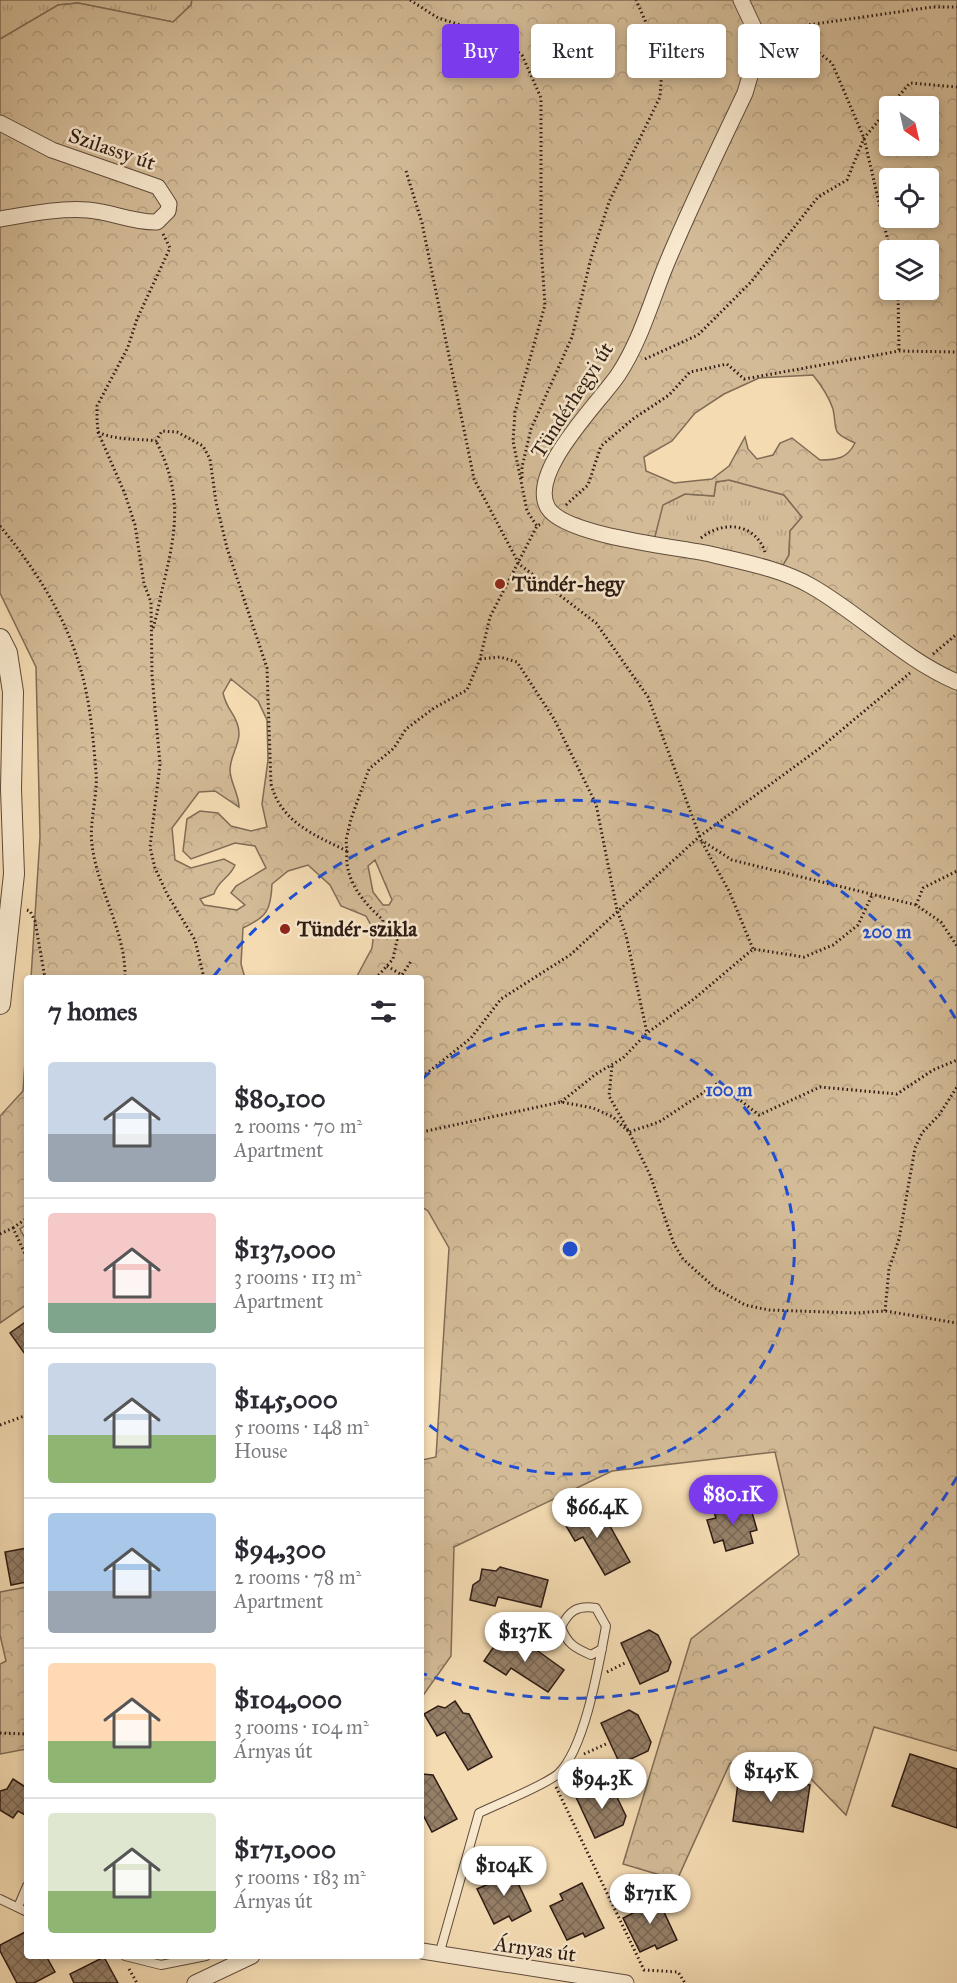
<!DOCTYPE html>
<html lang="en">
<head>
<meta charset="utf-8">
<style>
	:root { --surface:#fff; --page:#f7f7f7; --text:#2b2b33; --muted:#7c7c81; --line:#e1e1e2; --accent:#7c3aed }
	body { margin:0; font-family:"IM FELL Great Primer",serif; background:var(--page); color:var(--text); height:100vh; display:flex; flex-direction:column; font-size:22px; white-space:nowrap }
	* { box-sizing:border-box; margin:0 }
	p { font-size:20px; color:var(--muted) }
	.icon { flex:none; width:33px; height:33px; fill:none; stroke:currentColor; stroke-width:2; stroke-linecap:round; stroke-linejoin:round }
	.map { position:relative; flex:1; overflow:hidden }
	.sheet { position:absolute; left:24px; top:975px; width:400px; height:984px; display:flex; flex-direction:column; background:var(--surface); border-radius:6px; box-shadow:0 3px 9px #0003 }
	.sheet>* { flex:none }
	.top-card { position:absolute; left:442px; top:24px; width:424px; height:54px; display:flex; gap:12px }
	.needle { width:39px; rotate:146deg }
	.fabs { position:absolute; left:879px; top:96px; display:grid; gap:12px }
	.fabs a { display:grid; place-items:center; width:60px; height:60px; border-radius:6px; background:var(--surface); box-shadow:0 3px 9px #0003; font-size:30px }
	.price { position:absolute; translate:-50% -51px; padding:0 14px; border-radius:21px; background:#fff; color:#222; font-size:20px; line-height:39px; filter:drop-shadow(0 2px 3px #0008) }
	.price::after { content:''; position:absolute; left:50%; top:36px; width:18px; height:14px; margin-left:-9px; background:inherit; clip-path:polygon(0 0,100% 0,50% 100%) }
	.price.current { background:var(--accent); color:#fff }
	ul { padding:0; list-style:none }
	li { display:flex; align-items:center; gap:18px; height:150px; padding:0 24px }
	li+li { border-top:2px solid var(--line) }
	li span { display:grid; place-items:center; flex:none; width:168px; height:120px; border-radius:6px; color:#555 }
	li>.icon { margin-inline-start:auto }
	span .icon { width:72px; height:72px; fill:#fffc; stroke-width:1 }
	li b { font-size:26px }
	h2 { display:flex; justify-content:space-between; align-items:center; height:72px; padding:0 24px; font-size:26px }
	.tag { padding:0 21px; border-radius:6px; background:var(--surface); box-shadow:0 3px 9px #0003; font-size:21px; line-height:54px }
	.tag.current { background:var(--accent); color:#fff }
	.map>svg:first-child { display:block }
	.grass { fill:url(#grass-tufts); stroke:#816c56; stroke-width:1.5 }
	.forest { fill:url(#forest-crowns); stroke:#816c56; stroke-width:1.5; fill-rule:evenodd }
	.building { fill:url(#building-cross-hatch); stroke:#2f1c15; stroke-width:1.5 }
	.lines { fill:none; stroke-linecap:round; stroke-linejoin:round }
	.service-casing { stroke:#604c3c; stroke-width:10 }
	.minor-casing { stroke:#604c3c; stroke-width:17 }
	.tertiary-casing { stroke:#604c3c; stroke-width:22 }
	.path { stroke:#2f1c15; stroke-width:3; stroke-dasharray:1.5 3; stroke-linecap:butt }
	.service { stroke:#f8e8cd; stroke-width:8 }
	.minor { stroke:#f8e8cd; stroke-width:15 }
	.tertiary { stroke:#f8e8cd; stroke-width:20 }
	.ring { fill:none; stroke:#1d4ed8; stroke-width:3; stroke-dasharray:10 8 }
	.poi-dot { fill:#8f2418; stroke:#f8e8cd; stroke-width:2 }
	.labels { text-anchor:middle; stroke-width:5; stroke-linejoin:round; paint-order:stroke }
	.street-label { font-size:21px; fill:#2f1c15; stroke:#f8e8cd }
	.poi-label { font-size:21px; font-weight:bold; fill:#2f1c15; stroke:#f8e8cd; text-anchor:start }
	.centre { fill:#1d4ed8; stroke:#f8e8cd; stroke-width:3 }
	.ring-label { font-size:18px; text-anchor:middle; font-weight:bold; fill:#1d4ed8; stroke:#f8e8cd; stroke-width:5; stroke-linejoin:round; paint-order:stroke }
</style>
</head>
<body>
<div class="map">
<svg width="957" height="1983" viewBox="0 0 957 1983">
	<defs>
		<pattern id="grass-tufts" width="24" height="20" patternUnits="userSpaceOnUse" patternTransform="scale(1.5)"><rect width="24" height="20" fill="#d3bb97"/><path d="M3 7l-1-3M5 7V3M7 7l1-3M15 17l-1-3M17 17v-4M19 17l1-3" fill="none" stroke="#b5a081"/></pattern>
		<pattern id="forest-crowns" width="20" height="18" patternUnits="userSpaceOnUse" patternTransform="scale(1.5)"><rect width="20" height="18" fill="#d3bb97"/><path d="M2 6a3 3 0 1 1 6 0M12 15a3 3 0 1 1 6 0" fill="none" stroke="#b5a081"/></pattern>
		<pattern id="building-cross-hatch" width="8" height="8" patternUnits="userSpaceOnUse" patternTransform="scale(1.5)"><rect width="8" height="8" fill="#957f67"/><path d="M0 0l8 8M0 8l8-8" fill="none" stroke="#7a6754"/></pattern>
	</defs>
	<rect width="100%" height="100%" fill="#f4dbb2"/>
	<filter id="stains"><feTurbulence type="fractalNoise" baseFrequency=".00333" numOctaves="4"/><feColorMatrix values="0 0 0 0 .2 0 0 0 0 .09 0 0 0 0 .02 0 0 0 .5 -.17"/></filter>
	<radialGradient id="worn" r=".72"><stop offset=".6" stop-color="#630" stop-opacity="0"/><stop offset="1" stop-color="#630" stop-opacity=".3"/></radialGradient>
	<g class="grass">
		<polygon points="0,0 192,0 191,5 173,22 78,3 58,5 0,39"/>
		<polygon points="729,480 784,495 802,517 790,531 789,555 779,573 653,544 662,505 685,494 714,496 716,482"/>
	</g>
	<g class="forest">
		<path d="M192 0H957V1751L874 1727 846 1815 811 1779 730 1763 677 1880 623 1864 691 1639 799 1555 775 1452 612 1471 454 1547 451 1656 422 1697V1460L436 1457 449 1248 428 1211 422 1207V978H356L372 948 374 931 366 916 341 906 330 885 308 865 288 871 272 884C271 910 267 917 243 928L241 964 245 978H31L40 837 36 667 0 593V39L58 5 78 3 173 22 191 5ZM890 106H928V146H890ZM890 178H928V218H890ZM890 250H928V290H890ZM813 375C821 385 829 397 833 409 838 431 829 431 855 443 847 459 836 460 820 460L792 438 780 443 773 455 757 459 748 449 745 437 729 466 712 479 674 483 646 471 644 457 672 441 695 413 724 394 759 378ZM729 480 784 495 802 517 790 531 789 555 779 572 653 544 663 505 685 494 714 496 716 482ZM231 679 258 701 267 720 268 760 262 804 267 827 251 831 231 826 218 813 200 811 187 819 183 851 191 859 235 843 255 846 266 868 236 886 231 893 245 905 237 910 204 905 200 899 214 894C218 880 230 878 235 865L224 859 191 868 175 860 172 828 199 792 215 791 239 807C239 794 230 782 230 770 230 753 244 741 237 723 233 711 227 710 223 693ZM375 860 392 900 389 905H383L373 892 368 866Z"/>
		<polygon points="27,1032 27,1224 20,1229 27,1242 27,1304 0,1323 0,1116 23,1091"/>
		<polygon points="27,1587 27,1749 0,1754 0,1664 6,1661 0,1635 0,1592"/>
	</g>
	<g class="building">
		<polygon points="27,1321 27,1357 10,1333"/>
		<polygon points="740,1502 742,1512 751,1509 757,1530 750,1532 753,1543 726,1551 723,1540 714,1543 707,1520 716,1518 713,1510"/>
		<polygon points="593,1506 600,1518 606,1519 630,1562 605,1575 583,1537 575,1541 562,1519 575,1511 583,1512"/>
		<polygon points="27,1548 27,1582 11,1585 5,1552"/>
		<polygon points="500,1567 548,1580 541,1607 498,1597 495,1606 470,1600 473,1585 480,1580 482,1569 496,1571"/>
		<polygon points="649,1630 658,1635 671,1662 668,1671 640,1684 621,1643"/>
		<polygon points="507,1636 518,1644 524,1641 564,1670 548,1692 511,1668 506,1675 484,1661 493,1648 500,1646"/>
		<polygon points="455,1701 463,1713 469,1714 492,1757 468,1770 445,1732 437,1736 424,1714 438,1706 445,1708"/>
		<polygon points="629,1710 638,1715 651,1742 648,1751 620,1764 601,1723"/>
		<polygon points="910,1754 957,1769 957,1828 892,1806"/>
		<polygon points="422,1774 433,1775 457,1819 432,1832 422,1813"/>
		<polygon points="739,1775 810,1785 803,1832 733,1821"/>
		<polygon points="13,1779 27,1788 27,1816 18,1811 13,1818 0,1810 0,1791 7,1789"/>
		<polygon points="604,1784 613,1789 626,1816 623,1825 595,1838 576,1797"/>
		<polygon points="510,1866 531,1911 512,1921 509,1916 494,1924 477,1889 491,1883 488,1877"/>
		<polygon points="582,1883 604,1928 585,1937 583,1933 567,1940 550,1906 563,1900 560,1894"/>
		<polygon points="656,1895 677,1940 657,1949 655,1945 640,1952 623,1918 637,1911 634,1905"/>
		<polygon points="27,1931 27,1956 46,1956 55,1972 34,1983 17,1983 0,1951 0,1945"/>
		<polygon points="104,1957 118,1983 74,1983 70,1974"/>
	</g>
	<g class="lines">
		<defs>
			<g id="service">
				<polyline points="0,1899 27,1912"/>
				<polyline points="18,1907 27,1886"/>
				<path d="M439 1955 479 1813C499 1803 542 1787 558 1774 585 1749 599 1664 606 1626L596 1608C577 1605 569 1611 561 1627 567 1644 575 1648 591 1655L602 1649"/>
				<polyline points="125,1956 161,1965 206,1956"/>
			</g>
			<g id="minor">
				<path d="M741 0 756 32 753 66 745 93C718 150 690 207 666 265 651 302 640 342 618 375 599 403 527 473 548 508 565 536 677 547 710 554 743 562 782 569 811 586 862 615 903 659 957 682"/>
				<path d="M0 123 52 150 158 187 169 204 168 211 157 222C134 223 112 212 88 210 58 208 30 214 0 219"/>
				<polyline points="422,1951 626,1983"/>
				<polyline points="195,1983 252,1956"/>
			</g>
			<polyline id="tertiary" points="0,639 7,653 13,692 11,789 14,874 0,1004"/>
		</defs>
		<use href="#service" class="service-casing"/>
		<use href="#minor" class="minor-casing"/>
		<use href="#tertiary" class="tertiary-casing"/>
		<g class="path">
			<polyline points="410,0 438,18 493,35 522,55 541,98 541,246 545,305 515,412 513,441 527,511 537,526"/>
			<polyline points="769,26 787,28 932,7 957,7"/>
			<polyline points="787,28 832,63 864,138 890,250"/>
			<polyline points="890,106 910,83 957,87"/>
			<polyline points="406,171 422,223 474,479 519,564 596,623 648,697 701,840 732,860 916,905 941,922 957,946"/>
			<polyline points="163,234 170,248 137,319 128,347 97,406 97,419 98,432 125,494 135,525 144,584 151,602 152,675 160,764 150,847 155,868 167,894 195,940 204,978"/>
			<polyline points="898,290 899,351"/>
			<polyline points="645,359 698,335 751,282 818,197 847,180 864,138 890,107"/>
			<path d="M98 432C117 441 136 438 156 441L162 431 177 432 203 446 210 459 216 502 227 548 267 668 271 784C281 822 314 835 347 851L346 840 351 819 369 769 394 748 406 729 434 708 467 690 480 659 490 617 537 526 543 523"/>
			<polyline points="522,478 522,467 531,429 572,337 591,258 609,202 660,97 662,69 651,34 636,0"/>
			<polyline points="566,505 588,485 601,446 633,419 669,395 690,372 727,364 744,379 899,351 957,352"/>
			<path d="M0 526C33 566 64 613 79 664 90 698 93 737 96 772 98 796 89 821 92 845 98 891 126 932 125 978"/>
			<path d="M701 538C723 520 755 523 765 552"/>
			<path d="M153 628C158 612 160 597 164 582 177 527 182 493 156 441"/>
			<polyline points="933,654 957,634"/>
			<polyline points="480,659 500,657 517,662 554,719 596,804 617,910 626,935 647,1033"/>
			<polyline points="702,842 730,893 753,949"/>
			<path d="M347 851C344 880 363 902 383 920L382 927 392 932 397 940 393 959 376 978"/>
			<polyline points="916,905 923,888 957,871"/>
			<polyline points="27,910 30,911 35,921 45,978"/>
			<polyline points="387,966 402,975 411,961"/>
			<polyline points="612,1066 609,1096 629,1132 659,1122 718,1083 759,1115 820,1087 897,1094 933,1070 957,1060"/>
			<polyline points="422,1077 471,1038 501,999 570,955 700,836 820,748 910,673"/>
			<polyline points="561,1102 596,1074 623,1058 647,1033 694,999 753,949 804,957 833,945 858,925 872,895"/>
			<polyline points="422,1132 561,1102 593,1108 613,1117 629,1132 650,1175 674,1244 683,1259 715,1288 745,1305 769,1310 855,1313 885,1311 957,1323"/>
			<polyline points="13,1228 27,1218"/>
			<polyline points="0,1234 13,1228 27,1258"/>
			<polyline points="885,1311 889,1269 899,1239 915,1148 922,1133 939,1115 957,1087"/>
			<polyline points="0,1425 27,1415"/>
			<polyline points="607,1672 625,1663"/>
			<polyline points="0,1733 27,1734"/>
			<polyline points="584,1754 606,1744"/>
			<polyline points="556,1787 644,1970 678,1972 685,1983"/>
			<polyline points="129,1969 137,1983"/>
		</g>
		<use href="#service" class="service"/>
		<use href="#minor" class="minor"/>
		<use href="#tertiary" class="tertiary"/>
	</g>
	<g class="ring">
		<path d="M422 1079A225 225 0 1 1 422 1419"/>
		<path d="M957 1477A449 449 0 0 1 424 1674M214 976A449 449 0 0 1 957 1021"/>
	</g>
	<g class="poi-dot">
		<circle cx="500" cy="584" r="6"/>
		<circle cx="285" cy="929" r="6"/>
	</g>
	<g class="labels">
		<g class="street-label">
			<text transform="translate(112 149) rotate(19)" y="7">Szilassy út</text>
			<text transform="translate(572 400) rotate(-57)" y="7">Tündérhegyi út</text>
			<text transform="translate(535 1949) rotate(8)" y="7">Árnyas út</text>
		</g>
		<g class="poi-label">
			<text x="512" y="591">Tündér-hegy</text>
			<text x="297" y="936">Tündér-szikla</text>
		</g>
	</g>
	<circle cx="570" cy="1249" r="9" class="centre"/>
	<g class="ring-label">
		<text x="887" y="938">200 m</text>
		<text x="729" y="1096">100 m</text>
	</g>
	<rect width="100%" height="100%" filter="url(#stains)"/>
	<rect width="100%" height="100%" fill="url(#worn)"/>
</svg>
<div class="fabs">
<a><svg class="needle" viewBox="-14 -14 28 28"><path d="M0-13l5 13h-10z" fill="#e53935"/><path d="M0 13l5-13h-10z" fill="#7c7c81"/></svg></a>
<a><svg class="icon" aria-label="locate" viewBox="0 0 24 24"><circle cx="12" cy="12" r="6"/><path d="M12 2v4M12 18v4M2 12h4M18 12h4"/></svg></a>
<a><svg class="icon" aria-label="layers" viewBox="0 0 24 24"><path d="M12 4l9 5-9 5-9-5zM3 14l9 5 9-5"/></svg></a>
</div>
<b class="price current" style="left:733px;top:1526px">$80.1K</b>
<b class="price" style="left:597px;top:1539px">$66.4K</b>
<b class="price" style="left:525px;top:1663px">$137K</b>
<b class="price" style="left:771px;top:1803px">$145K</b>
<b class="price" style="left:602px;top:1810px">$94.3K</b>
<b class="price" style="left:504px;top:1897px">$104K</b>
<b class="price" style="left:650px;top:1925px">$171K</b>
<div class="top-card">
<a class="tag current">Buy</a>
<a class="tag">Rent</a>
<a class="tag">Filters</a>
<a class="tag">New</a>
</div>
<section class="sheet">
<h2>7 homes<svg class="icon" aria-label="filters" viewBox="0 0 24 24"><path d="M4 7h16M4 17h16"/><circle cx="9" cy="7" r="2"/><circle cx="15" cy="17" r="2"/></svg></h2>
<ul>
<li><span style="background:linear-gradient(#c9d6e8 60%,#9aa5b1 0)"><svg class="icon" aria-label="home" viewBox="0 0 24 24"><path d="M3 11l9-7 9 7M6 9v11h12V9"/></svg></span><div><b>$80,100</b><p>2 rooms · 70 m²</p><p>Apartment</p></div></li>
<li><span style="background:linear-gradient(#f6c9c9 75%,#7fa58c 0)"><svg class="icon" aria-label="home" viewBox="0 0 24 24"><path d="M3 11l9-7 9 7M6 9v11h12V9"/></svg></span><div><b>$137,000</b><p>3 rooms · 113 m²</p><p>Apartment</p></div></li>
<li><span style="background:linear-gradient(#c9d6e8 60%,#8fb573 0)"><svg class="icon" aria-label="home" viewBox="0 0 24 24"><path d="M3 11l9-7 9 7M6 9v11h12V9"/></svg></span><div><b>$145,000</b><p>5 rooms · 148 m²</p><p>House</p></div></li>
<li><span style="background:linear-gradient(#a9c7e8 65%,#9aa5b1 0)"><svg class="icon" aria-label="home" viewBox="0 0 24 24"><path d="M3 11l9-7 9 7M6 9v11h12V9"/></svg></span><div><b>$94,300</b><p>2 rooms · 78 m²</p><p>Apartment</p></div></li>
<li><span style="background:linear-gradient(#ffd9b3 65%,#8fb573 0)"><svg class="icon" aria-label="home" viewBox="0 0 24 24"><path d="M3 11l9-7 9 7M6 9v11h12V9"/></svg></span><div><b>$104,000</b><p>3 rooms · 104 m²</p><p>Árnyas út</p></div></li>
<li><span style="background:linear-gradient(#dfe7d0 65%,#8fb573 0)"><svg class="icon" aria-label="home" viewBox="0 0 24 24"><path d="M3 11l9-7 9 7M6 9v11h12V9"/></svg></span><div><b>$171,000</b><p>5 rooms · 183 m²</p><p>Árnyas út</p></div></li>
</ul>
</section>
</div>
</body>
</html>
